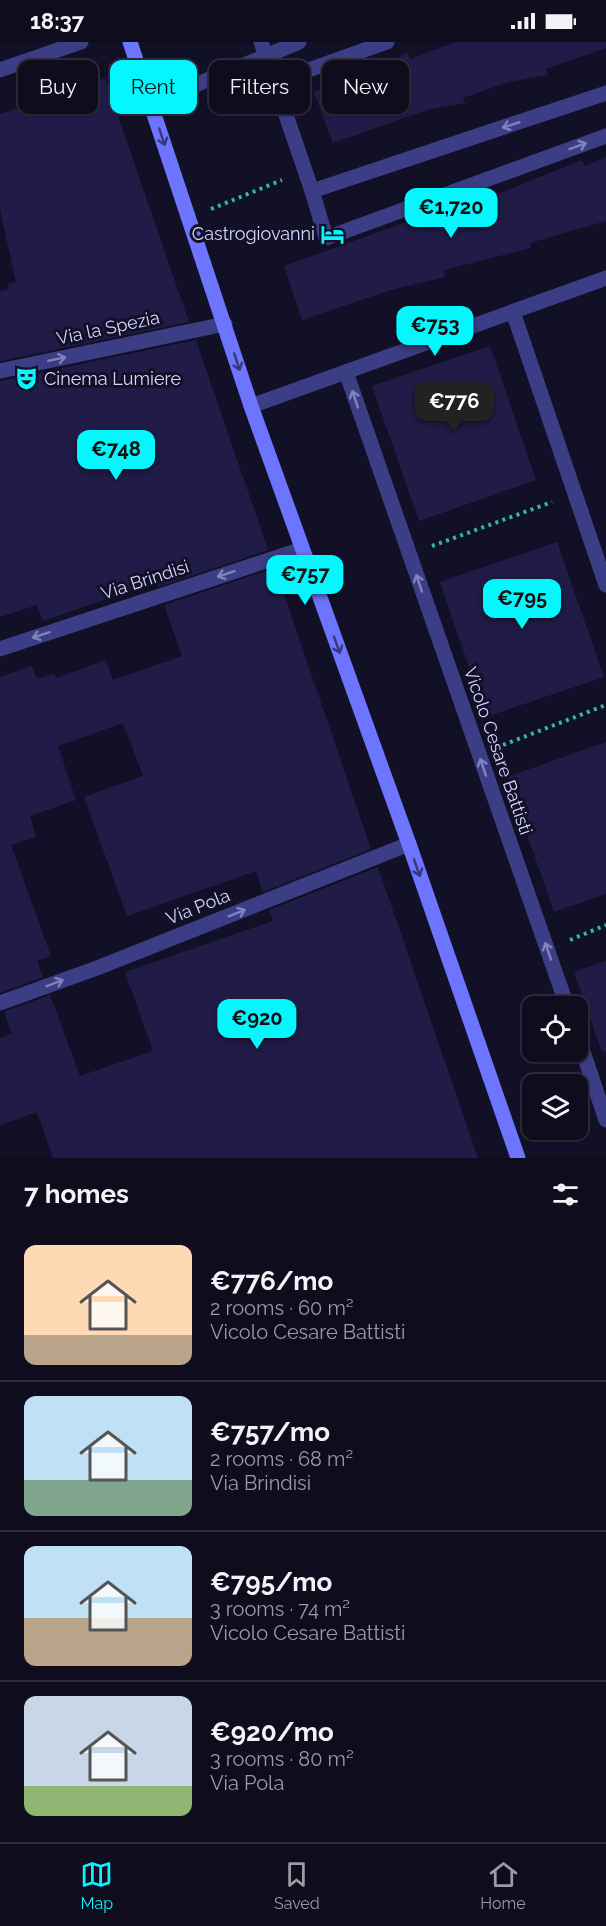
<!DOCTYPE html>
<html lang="en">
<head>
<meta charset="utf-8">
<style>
	:root { --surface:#0e0c1d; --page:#171526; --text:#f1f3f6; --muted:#9b9ba4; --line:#2e2c3b; --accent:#03f7fd }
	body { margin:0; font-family:Raleway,sans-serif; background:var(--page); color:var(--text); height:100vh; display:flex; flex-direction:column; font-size:22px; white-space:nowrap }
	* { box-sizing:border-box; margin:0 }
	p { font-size:20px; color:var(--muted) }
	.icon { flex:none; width:33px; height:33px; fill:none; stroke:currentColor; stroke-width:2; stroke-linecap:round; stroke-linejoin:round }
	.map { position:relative; height:1116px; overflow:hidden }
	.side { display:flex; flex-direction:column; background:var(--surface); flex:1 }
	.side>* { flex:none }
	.hud { position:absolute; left:18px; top:18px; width:570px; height:54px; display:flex; gap:12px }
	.buttons { position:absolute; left:522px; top:954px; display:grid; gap:12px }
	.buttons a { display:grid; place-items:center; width:66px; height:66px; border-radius:12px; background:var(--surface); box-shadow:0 2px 4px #0004,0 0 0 2px var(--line); font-size:30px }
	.price { position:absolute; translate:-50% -51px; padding:0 14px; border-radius:12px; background:var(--accent); color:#111; font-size:20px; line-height:39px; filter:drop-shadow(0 2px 3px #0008) }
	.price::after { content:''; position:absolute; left:50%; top:36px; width:18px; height:14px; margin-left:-9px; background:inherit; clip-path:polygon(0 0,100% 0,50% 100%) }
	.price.current { background:#222; color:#fff }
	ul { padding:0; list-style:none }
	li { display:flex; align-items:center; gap:18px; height:150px; padding:0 24px }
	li+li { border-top:2px solid var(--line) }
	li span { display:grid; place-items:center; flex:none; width:168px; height:120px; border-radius:12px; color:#555 }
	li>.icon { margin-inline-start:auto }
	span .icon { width:72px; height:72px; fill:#fffc; stroke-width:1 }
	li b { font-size:26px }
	h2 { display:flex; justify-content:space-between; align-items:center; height:72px; padding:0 24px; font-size:26px }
	.chip { padding:0 21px; border-radius:12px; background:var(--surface); box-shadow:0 2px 4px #0004,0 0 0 2px var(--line); font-size:21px; line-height:54px }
	.chip.current { background:var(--accent); color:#111 }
	.status { display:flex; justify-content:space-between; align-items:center; height:42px; padding:0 30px; background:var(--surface); direction:ltr }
	.status svg { height:16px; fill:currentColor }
	.tab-bar { display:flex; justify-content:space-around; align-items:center; height:84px; border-top:2px solid var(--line); background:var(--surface); font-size:16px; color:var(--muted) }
	.tab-bar a { display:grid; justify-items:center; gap:3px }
	.tab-bar .current { color:var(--accent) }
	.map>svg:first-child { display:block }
	.building { fill:#211c47 }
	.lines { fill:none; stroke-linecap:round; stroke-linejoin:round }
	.path { stroke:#30b8a5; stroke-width:4; stroke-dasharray:3 4.5; stroke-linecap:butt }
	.lane { stroke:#3b3e85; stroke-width:15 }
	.street { stroke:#3b3e85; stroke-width:15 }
	.secondary { stroke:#6d75fe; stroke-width:15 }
	.oneway { stroke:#8182bc }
	.oneway2 { stroke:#36387d }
	.labels { text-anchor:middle; stroke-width:6; stroke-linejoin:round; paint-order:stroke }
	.poi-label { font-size:18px; fill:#d7d5ff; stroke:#121027; text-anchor:end }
	.street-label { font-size:18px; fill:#d7d5ff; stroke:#121027 }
</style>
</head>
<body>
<div class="status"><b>18:37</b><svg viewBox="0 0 49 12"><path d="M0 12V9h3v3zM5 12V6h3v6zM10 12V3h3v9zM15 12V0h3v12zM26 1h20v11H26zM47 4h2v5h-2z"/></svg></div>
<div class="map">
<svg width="606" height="1116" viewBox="0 0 606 1116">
	<rect width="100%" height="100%" fill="#121027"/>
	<g class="building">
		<polygon points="456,0 606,0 606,6 546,27 548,33 508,40 463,56 465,61 427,68 333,101 314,50 373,30 408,10 410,17"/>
		<polygon points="105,36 189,280 0,319 0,249 9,247 8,241 16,240 0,167 0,72"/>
		<polygon points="606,115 606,179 530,201 531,206 444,228 445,235 391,248 302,278 284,224 409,179 411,182 495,148 496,153 582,118 585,124"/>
		<polygon points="196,298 268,508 158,545 156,540 43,579 37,563 0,575 0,339"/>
		<polygon points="490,304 536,438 419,479 372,344"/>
		<polygon points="557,500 604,635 486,675 440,540"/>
		<polygon points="275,526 371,807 263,850 256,829 127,874 84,755 143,734 123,681 58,704 76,758 30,774 36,795 11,803 51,914 37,919 43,935 0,951 0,635 32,624 37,637 54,631 56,636 106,618 113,638 182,614 164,563"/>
		<polygon points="606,700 606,852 554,870 507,735"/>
		<polygon points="378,825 478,1116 53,1116 37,1070 0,1083 0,996 12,992 4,970 50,953 80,1034 153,1009 125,930 273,879 269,868"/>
		<polygon points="606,919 606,1009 602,1010 574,930"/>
	</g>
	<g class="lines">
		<g class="path">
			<polyline points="211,167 282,138"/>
			<polyline points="432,504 552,460"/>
			<polyline points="503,703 606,663"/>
			<polyline points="570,898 606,883"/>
		</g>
		<g class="lane">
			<polyline points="261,0 312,149 326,196 606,94"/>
			<polyline points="266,14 299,0"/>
			<polyline points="275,40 387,0"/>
			<polyline points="312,149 606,51"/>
		</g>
		<g class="street">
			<polyline points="0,28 81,0"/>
			<polyline points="151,61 266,14"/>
			<polyline points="513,270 606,543"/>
			<polyline points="0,329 225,282"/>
			<polyline points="346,330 567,964"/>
			<polyline points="251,364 606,236"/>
			<polyline points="0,607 302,507"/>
			<polyline points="0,961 97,926 409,802"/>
			<polyline points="578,995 606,1078"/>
		</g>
		<polyline class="secondary" points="130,0 251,364 409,802 518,1116"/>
	</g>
	<defs><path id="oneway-shaft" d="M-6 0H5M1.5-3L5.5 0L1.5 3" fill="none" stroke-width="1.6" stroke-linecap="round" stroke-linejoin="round" transform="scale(1.5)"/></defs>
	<g class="oneway">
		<use href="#oneway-shaft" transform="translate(511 83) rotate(162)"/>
		<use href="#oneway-shaft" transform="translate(578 104) rotate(-20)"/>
		<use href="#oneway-shaft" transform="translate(57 317) rotate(-12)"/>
		<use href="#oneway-shaft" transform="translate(355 357) rotate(-109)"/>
		<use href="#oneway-shaft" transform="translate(226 532) rotate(162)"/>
		<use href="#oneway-shaft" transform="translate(419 541) rotate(-109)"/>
		<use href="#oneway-shaft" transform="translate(41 593) rotate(162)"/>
		<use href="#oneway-shaft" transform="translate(483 725) rotate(-109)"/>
		<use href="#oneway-shaft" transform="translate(237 871) rotate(-22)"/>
		<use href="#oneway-shaft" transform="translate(548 909) rotate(-109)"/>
		<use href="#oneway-shaft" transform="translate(55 941) rotate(-20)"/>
	</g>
	<g class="oneway2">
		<use href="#oneway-shaft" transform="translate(162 95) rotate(72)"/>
		<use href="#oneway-shaft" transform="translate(237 320) rotate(72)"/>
		<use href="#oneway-shaft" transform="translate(337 603) rotate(70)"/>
		<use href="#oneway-shaft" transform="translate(417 826) rotate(71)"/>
	</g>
	<defs>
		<symbol id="hotel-bare" viewBox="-9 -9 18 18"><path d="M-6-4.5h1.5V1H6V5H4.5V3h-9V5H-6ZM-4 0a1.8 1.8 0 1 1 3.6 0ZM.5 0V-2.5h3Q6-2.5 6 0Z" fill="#03f7fd" stroke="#121027" stroke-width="2.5" paint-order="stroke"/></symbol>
		<symbol id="theatre-bare" viewBox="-9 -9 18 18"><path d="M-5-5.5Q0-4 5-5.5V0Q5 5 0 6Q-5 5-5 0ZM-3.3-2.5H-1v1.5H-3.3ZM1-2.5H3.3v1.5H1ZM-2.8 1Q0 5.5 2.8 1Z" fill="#03f7fd" stroke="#121027" stroke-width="2.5" paint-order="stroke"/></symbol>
	</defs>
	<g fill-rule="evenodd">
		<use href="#hotel-bare" x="316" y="176" width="33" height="33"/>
		<use href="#theatre-bare" x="10" y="320" width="33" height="33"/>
	</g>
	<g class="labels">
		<g class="poi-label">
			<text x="315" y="198">Castrogiovanni</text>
			<text x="44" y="343" text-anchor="start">Cinema Lumiere</text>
		</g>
		<g class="street-label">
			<text transform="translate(108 286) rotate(-12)" y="6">Via la Spezia</text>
			<text transform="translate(145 538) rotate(-18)" y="6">Via Brindisi</text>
			<text transform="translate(498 709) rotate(71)" y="6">Vicolo Cesare Battisti</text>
			<text transform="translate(198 865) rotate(-22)" y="6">Via Pola</text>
		</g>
	</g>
</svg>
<div class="buttons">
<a><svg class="icon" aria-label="locate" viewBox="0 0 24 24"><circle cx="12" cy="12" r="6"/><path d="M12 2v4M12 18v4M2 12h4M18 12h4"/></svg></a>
<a><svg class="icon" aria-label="layers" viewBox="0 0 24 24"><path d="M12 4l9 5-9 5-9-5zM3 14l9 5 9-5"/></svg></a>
</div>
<b class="price" style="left:451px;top:197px">€1,720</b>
<b class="price" style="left:435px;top:315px">€753</b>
<b class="price current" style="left:454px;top:391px">€776</b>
<b class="price" style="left:116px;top:439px">€748</b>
<b class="price" style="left:305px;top:564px">€757</b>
<b class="price" style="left:522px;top:588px">€795</b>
<b class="price" style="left:257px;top:1008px">€920</b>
<div class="hud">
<a class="chip">Buy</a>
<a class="chip current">Rent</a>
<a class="chip">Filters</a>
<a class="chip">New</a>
</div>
</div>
<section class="side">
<h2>7 homes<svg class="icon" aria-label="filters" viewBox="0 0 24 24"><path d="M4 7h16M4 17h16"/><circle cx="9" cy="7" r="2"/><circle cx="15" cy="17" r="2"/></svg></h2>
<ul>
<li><span style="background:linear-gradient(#ffd9b3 75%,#b9a48a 0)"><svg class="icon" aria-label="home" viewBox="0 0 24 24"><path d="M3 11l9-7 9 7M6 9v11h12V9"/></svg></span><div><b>€776/mo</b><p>2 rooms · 60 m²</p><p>Vicolo Cesare Battisti</p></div></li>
<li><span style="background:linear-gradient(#bfe0f5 70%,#7fa58c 0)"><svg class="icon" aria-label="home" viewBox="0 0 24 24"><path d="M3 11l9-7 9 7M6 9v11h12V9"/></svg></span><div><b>€757/mo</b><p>2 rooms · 68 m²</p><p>Via Brindisi</p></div></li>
<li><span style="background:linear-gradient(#bfe0f5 60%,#b9a48a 0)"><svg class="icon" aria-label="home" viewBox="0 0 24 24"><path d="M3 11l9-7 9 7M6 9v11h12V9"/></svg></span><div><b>€795/mo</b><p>3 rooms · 74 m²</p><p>Vicolo Cesare Battisti</p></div></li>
<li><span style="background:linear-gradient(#c9d6e8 75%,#8fb573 0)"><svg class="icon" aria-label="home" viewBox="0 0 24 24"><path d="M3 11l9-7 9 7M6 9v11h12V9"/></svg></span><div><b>€920/mo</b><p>3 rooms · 80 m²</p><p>Via Pola</p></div></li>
</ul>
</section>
<nav class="tab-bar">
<a class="current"><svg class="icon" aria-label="map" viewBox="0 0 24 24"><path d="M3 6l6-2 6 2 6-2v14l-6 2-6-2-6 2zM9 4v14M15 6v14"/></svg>Map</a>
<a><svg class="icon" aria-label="saved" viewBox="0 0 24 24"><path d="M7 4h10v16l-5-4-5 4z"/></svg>Saved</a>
<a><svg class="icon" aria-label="home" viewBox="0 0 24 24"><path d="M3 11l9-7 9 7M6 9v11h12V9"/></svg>Home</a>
</nav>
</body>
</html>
